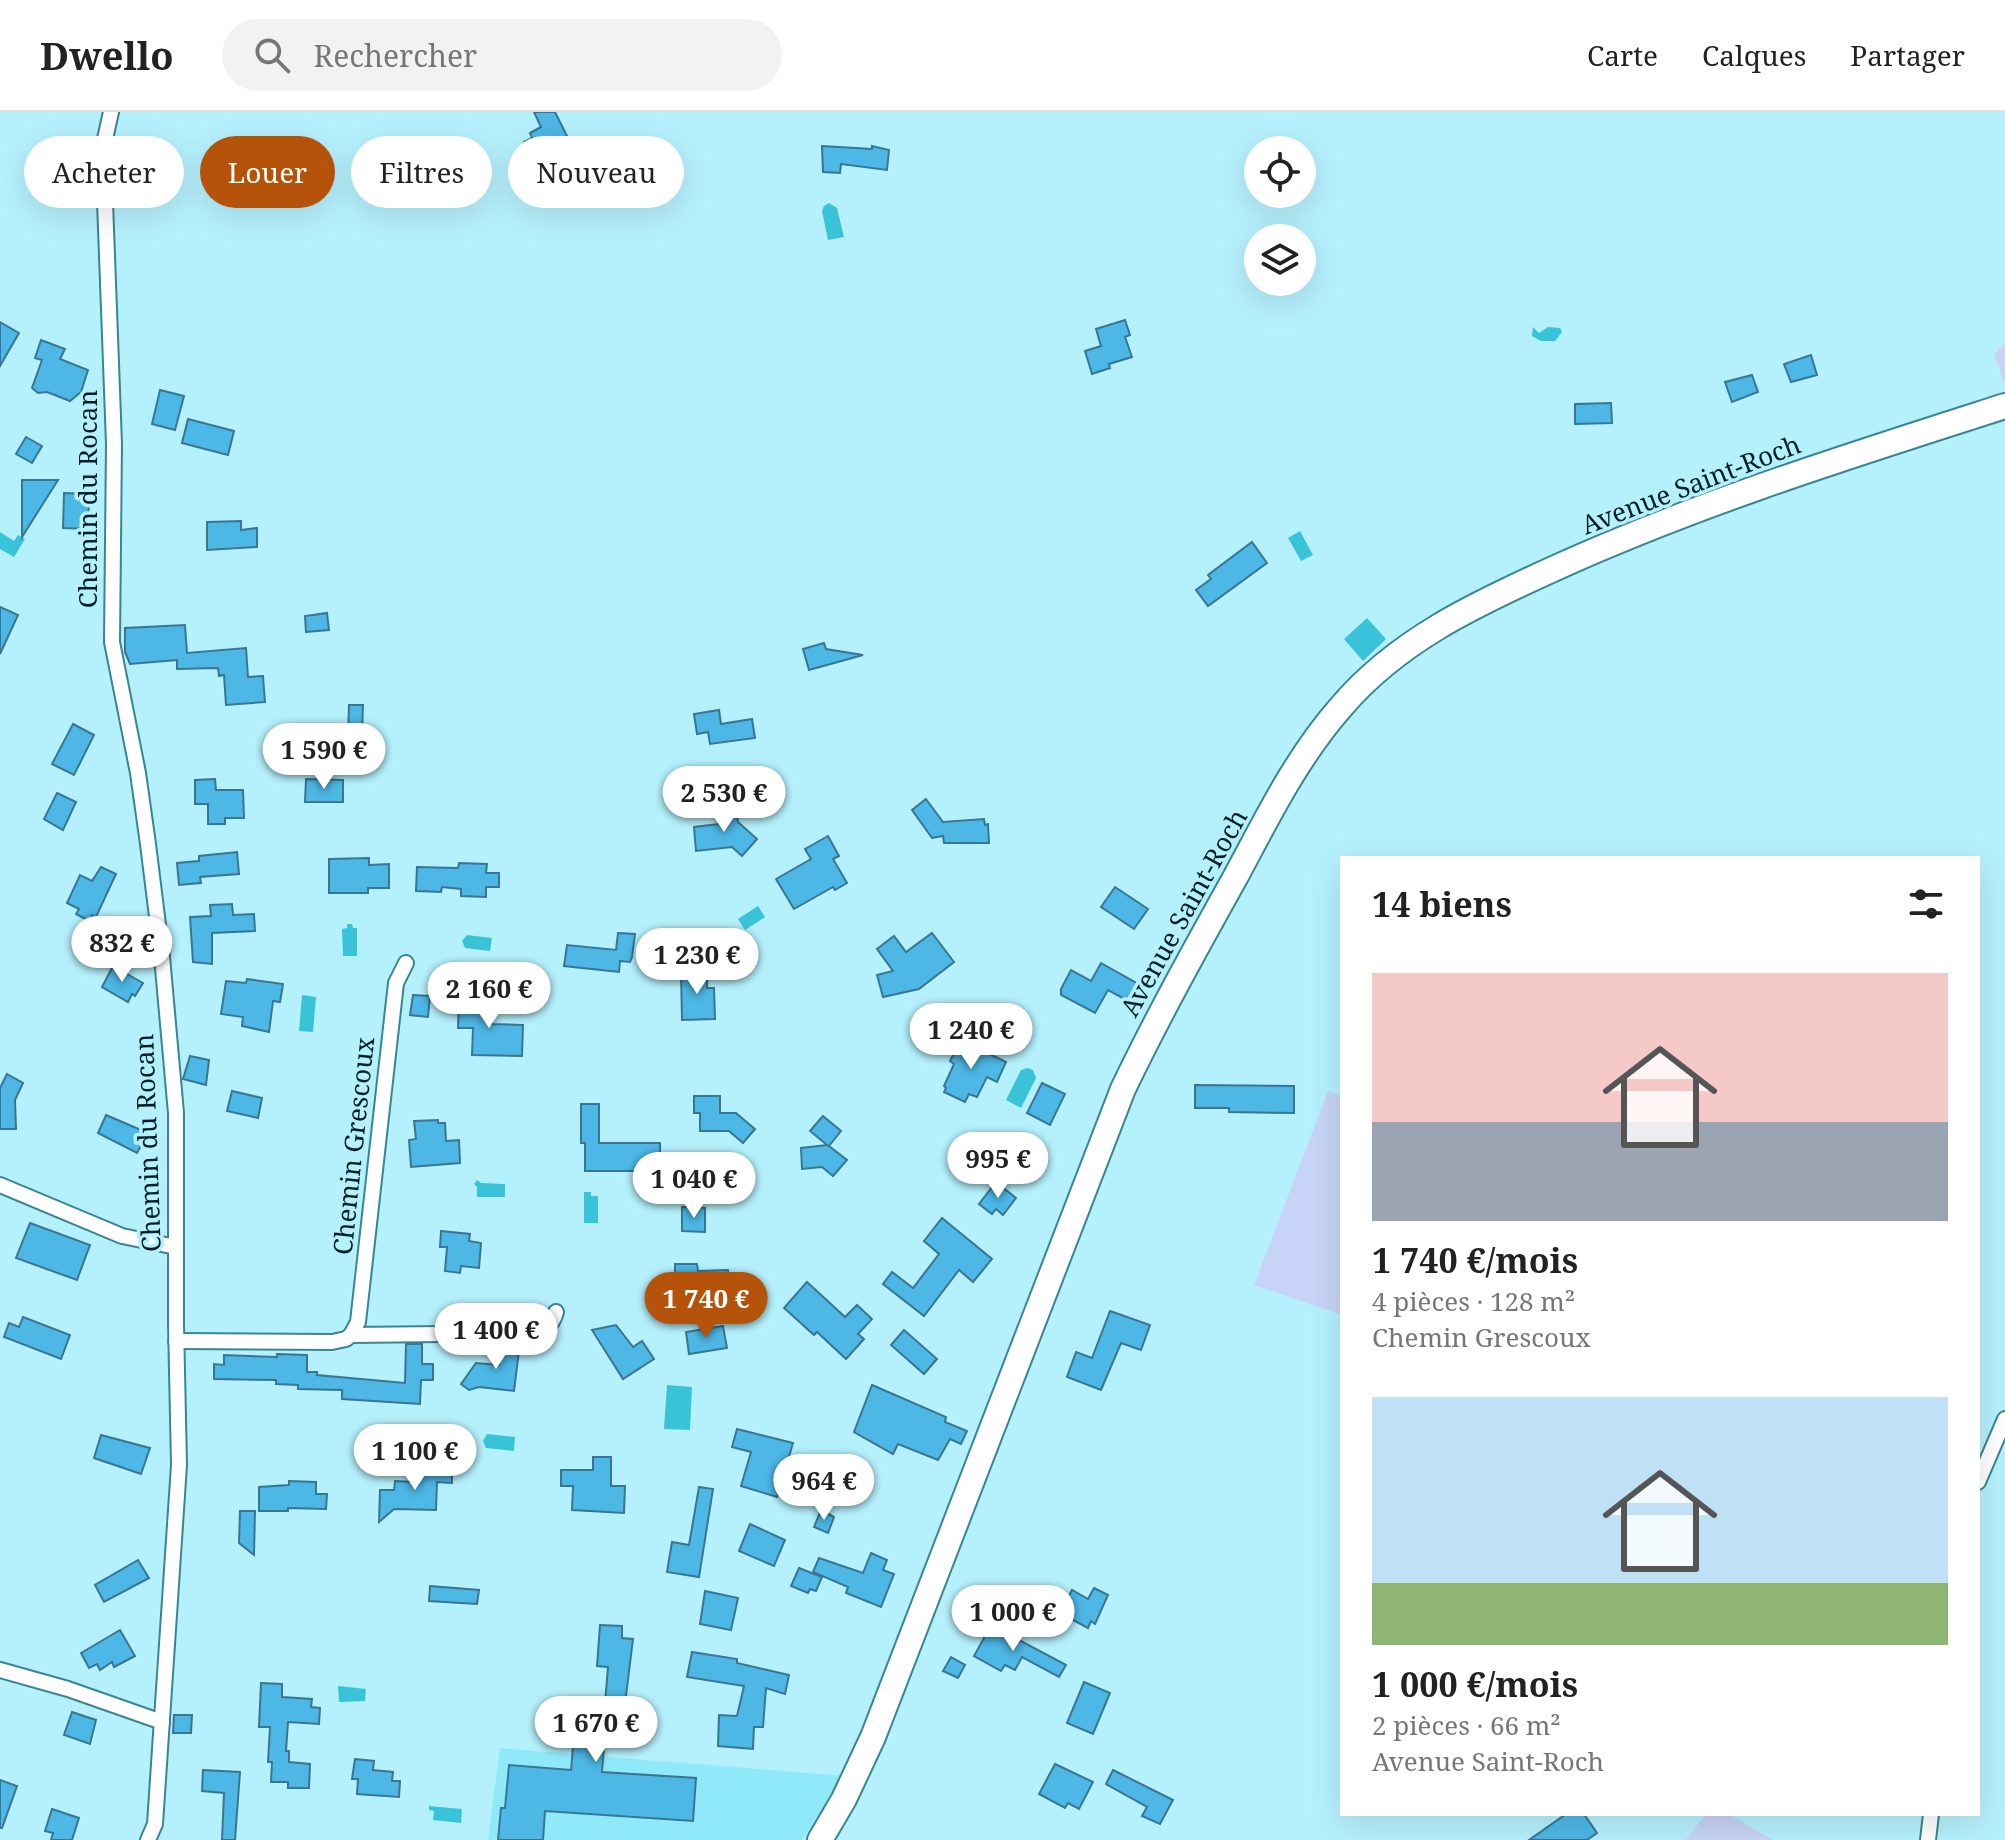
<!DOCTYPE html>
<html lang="fr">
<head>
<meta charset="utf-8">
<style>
	:root { --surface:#fff; --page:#f2f2f2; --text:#222; --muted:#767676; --line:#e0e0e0; --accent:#b45309 }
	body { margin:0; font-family:"Noto Serif",serif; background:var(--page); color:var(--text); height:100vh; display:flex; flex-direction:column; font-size:30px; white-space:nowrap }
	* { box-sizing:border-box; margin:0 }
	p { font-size:26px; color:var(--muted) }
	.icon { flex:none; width:44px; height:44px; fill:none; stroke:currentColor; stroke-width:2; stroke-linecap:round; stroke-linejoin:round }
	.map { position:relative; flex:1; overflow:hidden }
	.drawer { position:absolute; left:1340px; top:744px; width:640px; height:960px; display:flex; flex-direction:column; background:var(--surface); border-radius:0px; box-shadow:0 8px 32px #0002 }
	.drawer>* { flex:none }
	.hud { position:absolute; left:24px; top:24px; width:760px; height:72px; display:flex; gap:16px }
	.controls { position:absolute; left:1244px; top:24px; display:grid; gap:16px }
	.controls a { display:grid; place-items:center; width:72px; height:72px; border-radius:50%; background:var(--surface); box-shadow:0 8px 32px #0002; font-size:40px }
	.price { position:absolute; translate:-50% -68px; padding:0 18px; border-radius:28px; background:#fff; color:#222; font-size:26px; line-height:52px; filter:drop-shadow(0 2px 4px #0008) }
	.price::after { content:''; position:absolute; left:50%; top:48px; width:24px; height:18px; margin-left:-12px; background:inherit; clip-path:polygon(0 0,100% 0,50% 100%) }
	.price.active { background:var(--accent); color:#fff }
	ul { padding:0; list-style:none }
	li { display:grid; align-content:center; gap:16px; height:424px; padding:0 32px }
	li span { display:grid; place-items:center; height:248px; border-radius:0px; color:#555 }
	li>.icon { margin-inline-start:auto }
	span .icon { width:144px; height:144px; fill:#fffc; stroke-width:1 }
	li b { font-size:34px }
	h2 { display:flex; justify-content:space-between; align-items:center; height:96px; padding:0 32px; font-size:34px }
	.pill { padding:0 28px; border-radius:36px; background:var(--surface); box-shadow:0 8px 32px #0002; font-size:28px; line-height:72px }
	.pill.active { background:var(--accent); color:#fff }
	header { display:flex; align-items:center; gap:48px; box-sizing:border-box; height:112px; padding:0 40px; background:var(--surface); border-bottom:2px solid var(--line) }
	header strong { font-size:38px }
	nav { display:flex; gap:44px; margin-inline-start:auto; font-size:28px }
	.search { width:560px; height:72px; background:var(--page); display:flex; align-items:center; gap:20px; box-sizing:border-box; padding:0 28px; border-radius:44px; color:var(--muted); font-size:30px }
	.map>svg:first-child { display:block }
	.built { fill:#90e9f9 }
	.green { fill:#c8d4f7 }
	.water { fill:#39c3d9 }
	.building { fill:#4db7e5; stroke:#387693; stroke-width:2 }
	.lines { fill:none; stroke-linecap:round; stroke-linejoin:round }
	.street-casing { stroke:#388693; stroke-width:18 }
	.primary-casing { stroke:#388693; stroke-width:28 }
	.street { stroke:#fff; stroke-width:14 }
	.primary { stroke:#fff; stroke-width:24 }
	.labels { text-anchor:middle; stroke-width:7; stroke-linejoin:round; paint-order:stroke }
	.street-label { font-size:26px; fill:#002026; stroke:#b5f1fd }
</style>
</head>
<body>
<header>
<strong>Dwello</strong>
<div class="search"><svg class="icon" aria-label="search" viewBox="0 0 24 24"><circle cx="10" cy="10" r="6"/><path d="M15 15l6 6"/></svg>Rechercher</div>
<nav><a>Carte</a><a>Calques</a><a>Partager</a></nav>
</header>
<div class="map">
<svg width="2005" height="1728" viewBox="0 0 2005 1728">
	<rect width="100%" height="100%" fill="#b5f1fd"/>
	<polygon class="built" points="500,1636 844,1664 802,1728 488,1728"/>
	<g class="green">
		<polygon points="2005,230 2005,273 1994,243"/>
		<polygon points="1328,979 1342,984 1342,1203 1254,1173"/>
		<polygon points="1706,1702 1729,1702 1773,1728 1686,1728"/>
	</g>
	<g class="water">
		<polygon points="829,91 837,96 844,125 828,128 822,99 824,94"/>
		<polygon points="1533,215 1539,221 1548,215 1560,216 1562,220 1555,229 1541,229 1532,224"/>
		<polygon points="1300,419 1313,443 1301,449 1288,426"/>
		<polygon points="0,420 14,429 18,423 25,427 14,445 0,437"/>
		<polygon points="1367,506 1386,527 1363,549 1344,527"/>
		<polygon points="307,624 341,627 340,643 306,641"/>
		<polygon points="758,794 765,805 745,818 738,807"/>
		<polygon points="347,812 352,812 353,816 357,816 357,844 343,844 342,817 347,816"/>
		<polygon points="467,823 492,826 490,839 465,836 462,829"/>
		<polygon points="302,883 316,885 313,920 299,919"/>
		<polygon points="1028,956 1033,958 1036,966 1021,996 1006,988 1021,958"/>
		<polygon points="477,1068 481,1071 505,1072 505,1085 477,1085 477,1075 474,1072"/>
		<polygon points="584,1080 591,1080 591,1084 598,1084 598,1111 584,1111"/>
		<polygon points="667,1273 692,1275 690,1318 664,1317"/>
		<polygon points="487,1322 515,1325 514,1339 486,1336 483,1329"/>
		<polygon points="338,1574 366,1577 365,1589 339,1590"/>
		<polygon points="429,1694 462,1697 461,1711 433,1708 434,1699 429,1698"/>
	</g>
	<g class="building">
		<polygon points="534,0 555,0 568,26 532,44 524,30 532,26 530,21 541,15"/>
		<polygon points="822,34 872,37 872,34 889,38 887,58 841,52 840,61 823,60"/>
		<polygon points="1125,208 1130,223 1125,225 1132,245 1109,252 1110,256 1092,262 1085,239 1101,234 1096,217"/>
		<polygon points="0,210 19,221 0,254"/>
		<polygon points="41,228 65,237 60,247 88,258 81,280 70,289 47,280 38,281 32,276 42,248 35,246"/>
		<polygon points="1811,243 1817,263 1791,270 1784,252"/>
		<polygon points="1752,263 1758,280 1732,290 1725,270"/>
		<polygon points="160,278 184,284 175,318 152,312"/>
		<polygon points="1611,291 1612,311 1575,312 1575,292"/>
		<polygon points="188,307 234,319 228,343 182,331"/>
		<polygon points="26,325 42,334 32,351 16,342"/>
		<polygon points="22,368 58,368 22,425"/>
		<polygon points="64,381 89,382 88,417 63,416"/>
		<polygon points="241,409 241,418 257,416 257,435 207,438 207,410"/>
		<polygon points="1252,430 1267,451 1208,494 1196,478 1211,467 1208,463"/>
		<polygon points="0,495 18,503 0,542"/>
		<polygon points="327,501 329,518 306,520 305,504"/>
		<polygon points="185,513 187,541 246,536 248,565 263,564 265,590 226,593 224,563 219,564 218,556 177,557 177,548 130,552 125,540 125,516"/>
		<polygon points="824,531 826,537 863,543 809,558 803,537"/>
		<polygon points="349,593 363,593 361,652 347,651"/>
		<polygon points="719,598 721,612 752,607 755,626 710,632 708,620 697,622 694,602"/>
		<polygon points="73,612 94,623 74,663 52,652"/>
		<polygon points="215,667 216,678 243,678 244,706 225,706 225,712 208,712 208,692 195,692 195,668"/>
		<polygon points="306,667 343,668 343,690 305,690"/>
		<polygon points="57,681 76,690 63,718 44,707"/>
		<polygon points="926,687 943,710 984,707 985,713 988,712 989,731 944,731 943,724 932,726 912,698"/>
		<polygon points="736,695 738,710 757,727 742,744 732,735 696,739 694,715 719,712 718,696"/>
		<polygon points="828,724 839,744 833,747 847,771 835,778 833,775 794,797 776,767 811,747 805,737"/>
		<polygon points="237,740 239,762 200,765 201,771 179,773 177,751 199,749 199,744"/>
		<polygon points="369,746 369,753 389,752 389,776 368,776 368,781 329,781 329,747"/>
		<polygon points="459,751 487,752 486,761 499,761 499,775 486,775 486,785 461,784 461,777 442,775 441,780 416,779 417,755 458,756"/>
		<polygon points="101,755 116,762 96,805 92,803 89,809 76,802 79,797 67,791 80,763 92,769"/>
		<polygon points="1115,775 1148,797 1134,817 1101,795"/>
		<polygon points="232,792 233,803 254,802 255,819 212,821 212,852 193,850 190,805 211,804 210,793"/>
		<polygon points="618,821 635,822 632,845 630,850 620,849 619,860 564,854 567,833 616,838"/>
		<polygon points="932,821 954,850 919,877 883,885 877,863 893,859 877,837 894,824 906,840"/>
		<polygon points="1101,851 1140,873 1132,891 1108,878 1095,901 1061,883 1061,877 1071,858 1091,869"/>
		<polygon points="113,854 143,871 135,884 132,882 128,890 102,875"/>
		<polygon points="707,858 707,876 714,876 715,907 682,908 681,859"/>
		<polygon points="247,867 283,872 280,890 273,889 269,920 242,914 243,905 221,902 226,869 246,871"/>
		<polygon points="413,883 430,884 428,905 410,903"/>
		<polygon points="459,887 493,888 492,912 523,913 522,944 472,943 473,916 458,916"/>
		<polygon points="961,928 1006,950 997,970 987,965 977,985 969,982 965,990 944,980 946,976 944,974 954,952 950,949"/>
		<polygon points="190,944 209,948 206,973 183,967"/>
		<polygon points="7,962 23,971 15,988 16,1017 0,1017 0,976"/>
		<polygon points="1042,971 1065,982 1050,1013 1027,1001"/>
		<polygon points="1195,973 1294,974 1294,1001 1229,1000 1229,996 1195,996"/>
		<polygon points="232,979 262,986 258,1006 227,999"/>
		<polygon points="694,984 720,984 720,1001 736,1001 755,1017 743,1031 729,1019 700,1019 700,1001 694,1001"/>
		<polygon points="581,992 599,992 599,1031 660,1031 660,1059 585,1059 585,1031 581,1031"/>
		<polygon points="106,1003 148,1021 137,1041 98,1021"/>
		<polygon points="823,1004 841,1019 829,1034 847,1048 833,1064 822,1055 802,1057 801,1036 827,1033 810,1019"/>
		<polygon points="438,1008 438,1011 445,1011 446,1029 459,1028 460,1051 411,1055 409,1028 416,1027 414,1009"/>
		<polygon points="996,1070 1016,1086 1003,1103 996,1097 992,1102 979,1092"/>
		<polygon points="682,1095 705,1096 705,1120 682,1119"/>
		<polygon points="942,1106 992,1147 973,1170 959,1158 924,1204 883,1172 892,1160 913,1176 939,1142 924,1129"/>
		<polygon points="30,1111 90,1133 77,1168 16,1146"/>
		<polygon points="441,1119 470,1122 469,1129 481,1131 479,1156 461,1154 460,1161 445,1159 447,1135 440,1135"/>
		<polygon points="675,1152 697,1152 698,1159 728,1158 729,1181 698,1181 697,1170 675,1171"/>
		<polygon points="807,1170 845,1205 857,1193 872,1207 858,1222 864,1227 846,1247 817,1220 814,1223 784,1196"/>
		<polygon points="1110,1199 1150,1213 1141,1238 1121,1231 1101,1278 1067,1265 1076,1240 1092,1246"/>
		<polygon points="23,1205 70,1223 61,1247 4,1225 9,1211 19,1215"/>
		<polygon points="616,1213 633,1235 642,1229 654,1247 623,1267 592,1218"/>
		<polygon points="723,1214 727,1236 689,1242 686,1220"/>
		<polygon points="904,1218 937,1247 924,1262 891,1233"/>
		<polygon points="501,1231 520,1231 514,1279 479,1275 469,1278 461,1272 476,1251 499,1253"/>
		<polygon points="406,1232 422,1232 422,1252 433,1252 433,1268 421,1268 420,1292 342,1287 342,1278 298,1277 298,1273 276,1272 276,1268 214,1267 214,1252 224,1253 224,1243 277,1245 277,1242 307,1243 307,1260 317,1260 317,1263 405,1271"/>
		<polygon points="872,1273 946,1305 945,1310 967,1319 961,1332 950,1327 938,1348 898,1332 893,1342 854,1320"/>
		<polygon points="737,1317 793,1331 777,1385 741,1374 751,1340 732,1335"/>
		<polygon points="101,1323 150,1336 141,1362 94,1346"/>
		<polygon points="593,1345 611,1345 611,1374 625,1374 624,1401 572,1398 573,1374 561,1374 561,1358 593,1358"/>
		<polygon points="417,1355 452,1355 452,1371 437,1370 436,1398 394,1397 379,1410 380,1378 394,1378 395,1369 417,1370"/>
		<polygon points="289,1369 316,1370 316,1382 327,1382 326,1397 288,1396 288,1399 259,1399 259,1375 289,1373"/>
		<polygon points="699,1375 713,1377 699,1465 667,1460 672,1430 689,1433"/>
		<polygon points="821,1398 834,1405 828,1421 814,1415"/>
		<polygon points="240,1399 255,1399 254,1443 239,1431"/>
		<polygon points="750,1412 785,1428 774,1454 739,1439"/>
		<polygon points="871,1441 887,1448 883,1458 894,1462 881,1495 846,1481 848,1475 813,1460 819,1446 863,1461"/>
		<polygon points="138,1448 149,1466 104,1490 95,1473"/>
		<polygon points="799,1456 822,1465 816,1479 810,1477 808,1481 791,1474"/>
		<polygon points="430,1474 479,1478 477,1492 429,1489"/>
		<polygon points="1094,1476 1108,1483 1095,1512 1091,1509 1088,1516 1060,1501 1072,1478 1088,1487"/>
		<polygon points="705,1479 738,1486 731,1518 700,1512"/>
		<polygon points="600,1513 622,1514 622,1526 633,1527 625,1592 647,1594 644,1625 605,1622 602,1660 696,1666 693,1709 545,1699 543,1728 498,1728 501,1696 505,1696 509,1653 571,1658 577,1589 605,1591 608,1555 597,1554"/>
		<polygon points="991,1513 1066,1553 1059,1565 1022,1545 1015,1558 1005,1553 1001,1559 974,1544"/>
		<polygon points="120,1518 135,1544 114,1555 112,1550 100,1558 97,1552 89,1556 81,1541"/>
		<polygon points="692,1540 737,1547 737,1551 789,1563 785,1582 766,1576 763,1615 754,1615 753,1637 718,1634 719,1603 737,1604 744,1574 687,1565"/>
		<polygon points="951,1545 965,1553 958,1566 943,1559"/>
		<polygon points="1084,1570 1110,1581 1093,1622 1067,1611"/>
		<polygon points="261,1571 282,1572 282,1585 312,1587 311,1595 320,1596 319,1612 288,1610 286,1639 289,1639 289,1650 310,1652 309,1676 288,1676 288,1670 271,1670 272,1650 268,1650 270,1615 259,1615"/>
		<polygon points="72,1600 96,1608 90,1632 64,1623"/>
		<polygon points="174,1603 192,1603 191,1621 173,1621"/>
		<polygon points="355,1647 374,1649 373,1658 393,1660 392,1669 400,1669 399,1685 357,1682 358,1667 352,1667"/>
		<polygon points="1055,1652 1093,1670 1079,1697 1068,1691 1065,1696 1039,1682"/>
		<polygon points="203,1658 240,1660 235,1728 222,1728 224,1681 202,1679"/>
		<polygon points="1113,1658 1173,1688 1160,1712 1142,1704 1147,1695 1106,1672"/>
		<polygon points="0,1668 17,1674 2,1716 0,1716"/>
		<polygon points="52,1697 79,1706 72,1728 51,1728 53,1721 45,1719"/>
		<polygon points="1566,1702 1584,1702 1597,1721 1587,1728 1529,1728"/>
	</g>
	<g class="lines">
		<defs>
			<g id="street">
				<polyline points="111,0 103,36 114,332 112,530 138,661 148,732 162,845 176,1001 176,1212 179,1353 155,1712 148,1728"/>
				<polyline points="0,1073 122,1124 176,1135"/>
				<polyline points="351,1223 358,1210 396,871 406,851"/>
				<path d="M176 1229 332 1230 346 1227 351 1223 532 1221C546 1217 552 1214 556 1200"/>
				<polyline points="1978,1370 2005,1307"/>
				<polyline points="0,1558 68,1577 162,1610"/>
				<polyline points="1928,1728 1931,1702"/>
			</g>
			<path id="primary" d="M820 1728 844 1687 873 1625 1123 977C1158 904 1197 834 1236 764 1267 706 1297 645 1341 595 1397 529 1474 493 1551 458 1698 391 1852 343 2005 294"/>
		</defs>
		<use href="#street" class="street-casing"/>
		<use href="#primary" class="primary-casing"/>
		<use href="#street" class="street"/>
		<use href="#primary" class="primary"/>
	</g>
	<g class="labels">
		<g class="street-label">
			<text transform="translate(1691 373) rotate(-21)" y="9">Avenue Saint-Roch</text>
			<text transform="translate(88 387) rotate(-90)" y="9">Chemin du Rocan</text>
			<text transform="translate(1184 801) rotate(-61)" y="9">Avenue Saint-Roch</text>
			<text transform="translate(148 1031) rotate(-92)" y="9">Chemin du Rocan</text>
			<text transform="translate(354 1034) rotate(-84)" y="9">Chemin Grescoux</text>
		</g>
	</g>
</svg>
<div class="controls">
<a><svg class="icon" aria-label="locate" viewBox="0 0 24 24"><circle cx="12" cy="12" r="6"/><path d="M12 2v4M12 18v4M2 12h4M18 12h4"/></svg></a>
<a><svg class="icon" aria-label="layers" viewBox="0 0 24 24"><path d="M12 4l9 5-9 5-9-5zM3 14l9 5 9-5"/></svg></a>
</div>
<b class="price" style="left:324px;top:679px">1 590 €</b>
<b class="price" style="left:724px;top:722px">2 530 €</b>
<b class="price" style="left:122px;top:872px">832 €</b>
<b class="price" style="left:697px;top:884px">1 230 €</b>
<b class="price" style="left:489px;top:918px">2 160 €</b>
<b class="price" style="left:971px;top:959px">1 240 €</b>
<b class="price" style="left:998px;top:1088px">995 €</b>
<b class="price" style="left:694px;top:1108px">1 040 €</b>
<b class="price active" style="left:706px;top:1228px">1 740 €</b>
<b class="price" style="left:496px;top:1259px">1 400 €</b>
<b class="price" style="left:415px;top:1380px">1 100 €</b>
<b class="price" style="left:824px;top:1410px">964 €</b>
<b class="price" style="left:1013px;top:1541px">1 000 €</b>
<b class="price" style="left:596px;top:1652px">1 670 €</b>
<div class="hud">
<a class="pill">Acheter</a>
<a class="pill active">Louer</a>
<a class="pill">Filtres</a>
<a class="pill">Nouveau</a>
</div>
<section class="drawer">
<h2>14 biens<svg class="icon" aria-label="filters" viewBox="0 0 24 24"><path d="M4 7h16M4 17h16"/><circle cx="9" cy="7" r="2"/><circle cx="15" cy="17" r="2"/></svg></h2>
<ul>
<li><span style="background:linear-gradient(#f6c9c9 60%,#9aa5b1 0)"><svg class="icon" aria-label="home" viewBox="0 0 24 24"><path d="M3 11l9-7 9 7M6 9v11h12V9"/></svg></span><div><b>1 740 €/mois</b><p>4 pièces · 128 m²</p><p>Chemin Grescoux</p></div></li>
<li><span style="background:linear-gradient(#bfe0f5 75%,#8fb573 0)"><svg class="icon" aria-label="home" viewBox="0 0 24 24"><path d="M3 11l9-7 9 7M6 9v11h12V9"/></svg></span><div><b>1 000 €/mois</b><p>2 pièces · 66 m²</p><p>Avenue Saint-Roch</p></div></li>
</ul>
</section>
</div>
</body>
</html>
